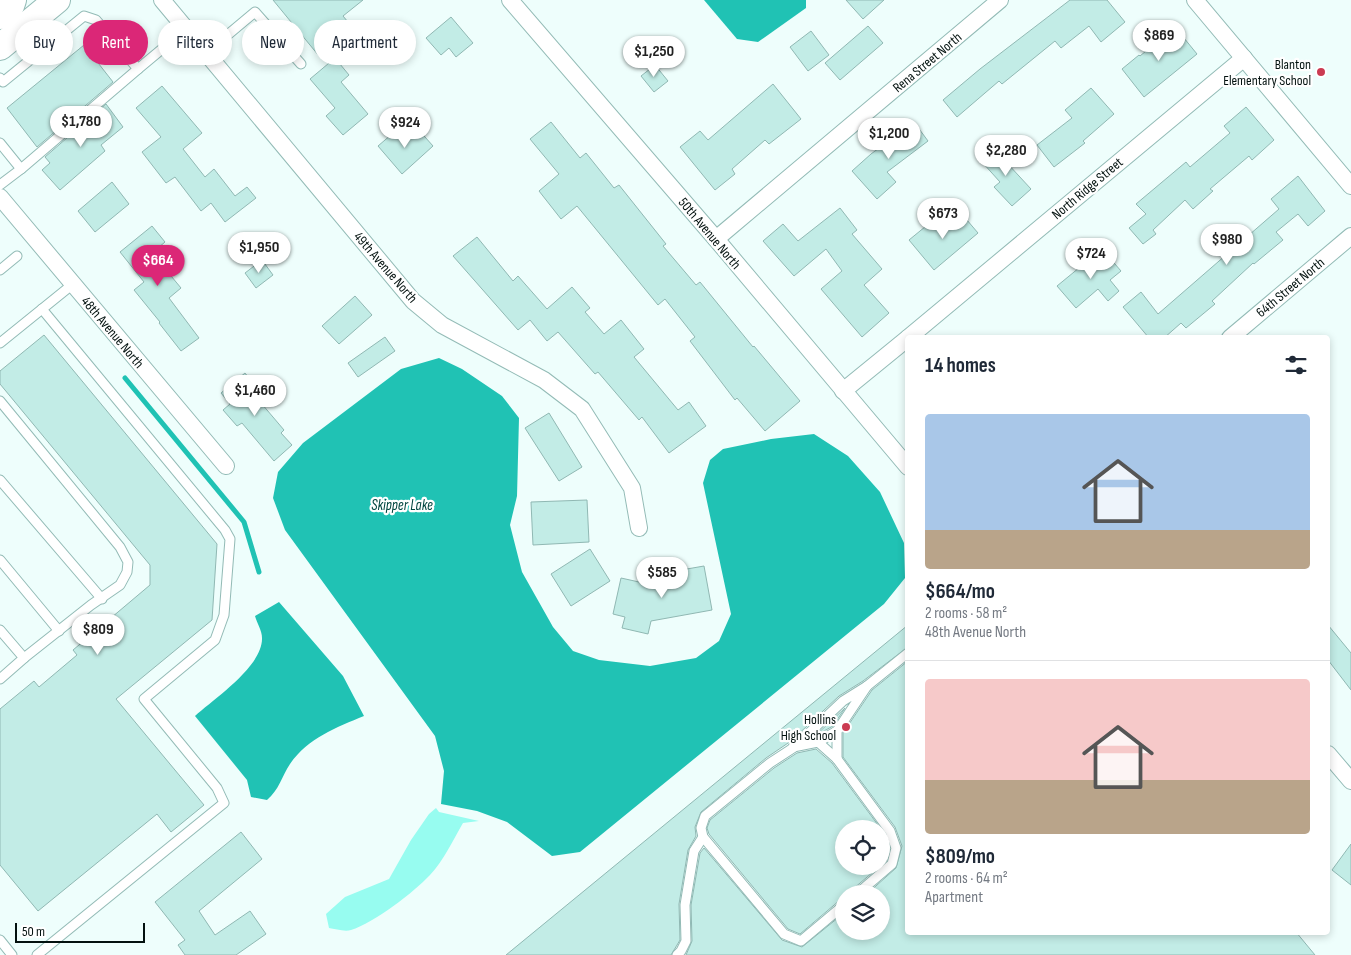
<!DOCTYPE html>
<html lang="en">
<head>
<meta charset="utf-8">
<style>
	:root { --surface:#fff; --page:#f6f6f7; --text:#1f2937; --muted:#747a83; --line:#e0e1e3; --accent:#db2777 }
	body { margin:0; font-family:"Sofia Sans Condensed",sans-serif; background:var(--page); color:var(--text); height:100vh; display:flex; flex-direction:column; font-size:19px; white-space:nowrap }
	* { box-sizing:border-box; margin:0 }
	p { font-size:16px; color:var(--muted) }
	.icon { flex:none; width:28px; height:28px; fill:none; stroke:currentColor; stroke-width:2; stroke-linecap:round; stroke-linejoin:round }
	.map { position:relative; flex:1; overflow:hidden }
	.details { position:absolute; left:905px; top:335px; width:425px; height:600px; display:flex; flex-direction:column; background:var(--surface); border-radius:5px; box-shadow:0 2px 8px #0003 }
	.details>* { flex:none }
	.top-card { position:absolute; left:15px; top:20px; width:475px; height:45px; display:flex; gap:10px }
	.controls { position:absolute; left:835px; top:820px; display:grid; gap:10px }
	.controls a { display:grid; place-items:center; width:55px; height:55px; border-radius:50%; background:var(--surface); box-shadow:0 2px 8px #0003; font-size:25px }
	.scale { position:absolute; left:15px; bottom:12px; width:130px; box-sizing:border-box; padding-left:5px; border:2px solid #03110f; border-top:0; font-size:14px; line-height:18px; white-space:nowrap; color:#03110f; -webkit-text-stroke:4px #fff; paint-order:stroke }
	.price { position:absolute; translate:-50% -42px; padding:0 11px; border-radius:18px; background:#fff; color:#222; font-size:16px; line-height:32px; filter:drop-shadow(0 1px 2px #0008) }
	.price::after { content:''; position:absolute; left:50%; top:30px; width:15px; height:11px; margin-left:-8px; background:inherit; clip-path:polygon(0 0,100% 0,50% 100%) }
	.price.selected { background:var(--accent); color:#fff }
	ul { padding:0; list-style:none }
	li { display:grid; align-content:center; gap:10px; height:265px; padding:0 20px }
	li+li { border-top:1px solid var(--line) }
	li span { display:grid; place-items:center; height:155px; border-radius:5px; color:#555 }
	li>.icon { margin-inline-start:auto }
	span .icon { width:90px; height:90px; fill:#fffc; stroke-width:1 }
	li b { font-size:21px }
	h2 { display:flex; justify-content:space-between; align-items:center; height:60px; padding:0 20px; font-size:21px }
	.pill { padding:0 18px; border-radius:22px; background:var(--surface); box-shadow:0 2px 8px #0003; font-size:18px; line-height:45px }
	.pill.selected { background:var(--accent); color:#fff }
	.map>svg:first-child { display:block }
	.green { fill:#97fcf0 }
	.water { fill:#20c2b4 }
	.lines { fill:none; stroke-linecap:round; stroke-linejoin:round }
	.stream { stroke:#20c2b4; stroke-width:5 }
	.building { fill:#c2ece6; stroke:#90b8b3 }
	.service-casing { stroke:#93bbb6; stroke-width:11 }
	.minor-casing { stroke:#93bbb6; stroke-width:18 }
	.primary-casing { stroke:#93bbb6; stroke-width:28 }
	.service { stroke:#fff; stroke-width:9 }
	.minor { stroke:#fff; stroke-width:16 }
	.primary { stroke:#fff; stroke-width:26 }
	.poi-dot { fill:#cb3b52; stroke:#fff; stroke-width:2 }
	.labels { text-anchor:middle; stroke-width:4.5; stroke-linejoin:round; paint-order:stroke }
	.street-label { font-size:14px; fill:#03110f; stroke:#fff }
	.poi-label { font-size:14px; fill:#03110f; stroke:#fff; text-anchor:end }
	.water-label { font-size:15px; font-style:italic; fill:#00453f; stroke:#fff }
</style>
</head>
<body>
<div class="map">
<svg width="1351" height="955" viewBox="0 0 1351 955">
	<rect width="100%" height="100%" fill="#eefefc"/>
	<path class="green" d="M436 808 439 812 479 821 463 823C453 840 444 860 430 875 414 892 374 923 351 930 345 932 335 929 329 928L326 914 345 897 389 879 411 840 429 814Z"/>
	<g class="water">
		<polygon points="704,0 806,0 806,8 758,42 737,39"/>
		<polygon points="439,358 462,369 502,396 519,418 517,496 510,525 522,572 553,627 573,651 599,660 650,666 696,658 719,641 731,614 703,483 710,460 723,449 771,439 814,434 848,456 880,492 904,543 905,578 884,604 580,852 552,856 507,822 477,811 441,804 444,771 435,736 285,530 273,498 278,472 303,443 401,369"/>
		<path d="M279 602 343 676 364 716C337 727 308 738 290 764 282 776 279 790 267 800L251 797 247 780 195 716C215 698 263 666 262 638 262 631 257 623 255 616Z"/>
	</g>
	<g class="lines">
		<polyline class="stream" points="125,378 244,522 259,572"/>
	</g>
	<g class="building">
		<polygon points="273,0 363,0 343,16 353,28 319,56"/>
		<polygon points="846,0 884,0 863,19"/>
		<polygon points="1070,0 1107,0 1125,22 1101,42 1089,26 1061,48 1055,41 1002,84 999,81 957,117 943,100 980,69"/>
		<polygon points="451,17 473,43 456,57 449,48 441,55 426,38"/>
		<polygon points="868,26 883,43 840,80 825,63"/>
		<polygon points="1175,27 1197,54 1144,97 1122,69 1139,55 1140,56"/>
		<polygon points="811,31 829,55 808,71 790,47"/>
		<polygon points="84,45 113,82 37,147 7,108"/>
		<polygon points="335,58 349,75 341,82 368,114 343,135 326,116 335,108 310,79"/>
		<polygon points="655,65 668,81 654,92 641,76"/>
		<polygon points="773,84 801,119 769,144 765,140 732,169 735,174 715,190 680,147 700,131 708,140"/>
		<polygon points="162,86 202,133 183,149 205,177 214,169 235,196 247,187 256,198 225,222 211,203 201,211 175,177 166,183 142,152 161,137 136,108"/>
		<polygon points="1091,88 1114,114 1083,141 1085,143 1054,167 1037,145 1072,118 1065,110"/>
		<polygon points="106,104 123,127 101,145 105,151 60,190 42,170 50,163 45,157"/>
		<polygon points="1246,107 1274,140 1252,160 1249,156 1210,189 1213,191 1193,209 1185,200 1153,230 1156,234 1143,244 1129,228 1146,214 1136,204 1186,162 1190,167 1230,133 1224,126"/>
		<polygon points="551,122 580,158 586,153 614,188 619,185 666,244 663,246 696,285 700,282 753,347 754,346 800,401 765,431 737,398 735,400 690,341 695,337 665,299 658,305 577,206 561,219 539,191 559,174 530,139"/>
		<polygon points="914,122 928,141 887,172 896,182 877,199 852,171 871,154"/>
		<polygon points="399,128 407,137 417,128 433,146 402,174 378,146"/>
		<polygon points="998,147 1010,161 1007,163 1031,189 1012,206 994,187 1000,182 982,162"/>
		<polygon points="1298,176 1325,211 1308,226 1298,214 1276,232 1283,240 1254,264 1253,263 1212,301 1215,304 1186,328 1181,323 1164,338 1149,338 1123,307 1141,292 1158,314 1279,209 1271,199"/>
		<polygon points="112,182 129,204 95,232 78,211"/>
		<polygon points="840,208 857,230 852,234 882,269 864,285 889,313 862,337 821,289 842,271 826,249 794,276 763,241 783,224 798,241"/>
		<polygon points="961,213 978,233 934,270 909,240 931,222 939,231"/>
		<polygon points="152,226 165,242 152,253 181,288 169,298 199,338 181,351 159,323 160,322 134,290 144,282 120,252"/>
		<polygon points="477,237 513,281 518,276 547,309 572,287 590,308 585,312 604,334 621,320 644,349 634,357 678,410 689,402 706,426 669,453 642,417 639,420 598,372 595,374 558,332 547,341 530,320 518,330 453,256"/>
		<polygon points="1102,249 1121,271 1110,280 1119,291 1108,301 1098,289 1076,308 1057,286"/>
		<polygon points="262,260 273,275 256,288 245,273"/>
		<polygon points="355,296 372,315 339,344 322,326"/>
		<polygon points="44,335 217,544 212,620 116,699 204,805 171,832 157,814 38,911 0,865 0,709 34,681 39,687 77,655 73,650 150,585 150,565 0,384 0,371"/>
		<polygon points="385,337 395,351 358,377 348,363"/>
		<polygon points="245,373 255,386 250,390 284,430 281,433 292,445 274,461 242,423 237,426 223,410 230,404 221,393"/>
		<polygon points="549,413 582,467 559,481 525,428"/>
		<polygon points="587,500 589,542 533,545 531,502"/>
		<polygon points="590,549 610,581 571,606 551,574"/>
		<polygon points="704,566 712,610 651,621 648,634 622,628 625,617 613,614 621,578 666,588 664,573"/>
		<polygon points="908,625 908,647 863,681 839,696 791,741 766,758 701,812 695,827 696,836 688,850 679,904 680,940 671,955 506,955"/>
		<polygon points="1328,625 1351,653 1351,690 1328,660"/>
		<polygon points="908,661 908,932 1296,932 1315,955 686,955 692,941 691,905 700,853 704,848 782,940 802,947 844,913 844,931 881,931 881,894 867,894 896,868 902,846 895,827 843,757 843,733 872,690"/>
		<polygon points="845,708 833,726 815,736"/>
		<polygon points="816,749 832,763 881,829 844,829 844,866 880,866 853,889 851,894 844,894 844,899 840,900 800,934 788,929 709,834 707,828 710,820 774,768 797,753"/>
		<polygon points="881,830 889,848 886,861 881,865"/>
		<polygon points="241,832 262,859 199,911 215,935 250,911 266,934 236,955 185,955 178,945 185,940 155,902"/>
		<polygon points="1351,844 1351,885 1332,870"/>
	</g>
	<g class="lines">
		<defs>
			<g id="service">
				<polyline points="206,53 255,12 301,64"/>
				<polyline points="0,78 3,82 84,16 96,20 138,69 186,29"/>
				<polyline points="0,143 21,169 138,69"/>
				<polyline points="0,185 21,169"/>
				<polyline points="0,270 17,256"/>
				<polyline points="0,343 73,284"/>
				<polyline points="0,401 120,547 128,562 127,572 120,585 91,605 24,658"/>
				<polyline points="0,480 102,599"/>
				<polyline points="0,560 59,631"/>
				<polyline points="0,630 24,658 0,679"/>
				<polyline points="867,686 908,653"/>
				<polyline points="818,742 837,731"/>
				<polyline points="793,747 818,742 837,759 890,831 896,848 892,864 857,894"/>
				<polyline points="837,759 837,731 867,686 843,701 793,748 770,763 705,816 701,828 703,837 784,934 801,941 844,905"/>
				<polyline points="0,940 12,955"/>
				<polyline points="37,955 224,803 217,788 144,699 215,640 224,615 230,539 225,530 42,309"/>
				<polyline points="677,955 681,951 686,941 685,905 694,851 703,837"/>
			</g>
			<g id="minor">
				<polyline points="162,0 413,301 442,325 544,380 582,409 632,488 639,528"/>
				<polyline points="510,0 716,239 908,467"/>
				<polyline points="1195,0 1351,186"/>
				<polyline points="0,197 226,466"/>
				<polyline points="716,239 1000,0"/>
				<polyline points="908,338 1244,58"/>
				<polyline points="1230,338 1351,236"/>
				<polyline points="843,391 908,338"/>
				<polyline points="1328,754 1351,781"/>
			</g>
			<g id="primary">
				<polyline points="0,16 11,6 13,0"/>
				<polyline points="0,47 57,0"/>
			</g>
		</defs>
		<use href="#service" class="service-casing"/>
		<use href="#minor" class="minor-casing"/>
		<use href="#primary" class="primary-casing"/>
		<use href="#service" class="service"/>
		<use href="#minor" class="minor"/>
		<use href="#primary" class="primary"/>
	</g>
	<g class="poi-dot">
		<circle cx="1321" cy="72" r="5"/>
		<circle cx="846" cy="727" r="5"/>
	</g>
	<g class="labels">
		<g class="street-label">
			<text transform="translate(927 62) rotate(-40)" y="5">Rena Street North</text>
			<text transform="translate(1087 188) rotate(-40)" y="5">North Ridge Street</text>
			<text transform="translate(710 233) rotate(50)" y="5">50th Avenue North</text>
			<text transform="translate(386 267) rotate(49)" y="5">49th Avenue North</text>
			<text transform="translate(1290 287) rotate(-40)" y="5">64th Street North</text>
			<text transform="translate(113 332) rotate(50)" y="5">48th Avenue North</text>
		</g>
		<g class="poi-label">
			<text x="1311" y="69">Blanton<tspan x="1311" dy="16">Elementary School</tspan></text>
			<text x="836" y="724">Hollins<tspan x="836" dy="16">High School</tspan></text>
		</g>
		<g class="water-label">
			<text x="402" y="510">Skipper Lake</text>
		</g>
	</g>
</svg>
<div class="controls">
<a><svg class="icon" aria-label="locate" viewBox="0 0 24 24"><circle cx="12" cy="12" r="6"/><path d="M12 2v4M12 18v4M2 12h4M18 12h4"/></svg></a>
<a><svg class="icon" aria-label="layers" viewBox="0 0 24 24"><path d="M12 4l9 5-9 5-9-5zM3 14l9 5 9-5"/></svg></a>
</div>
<div class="scale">50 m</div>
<b class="price" style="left:1159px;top:62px">$869</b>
<b class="price" style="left:654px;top:78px">$1,250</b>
<b class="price" style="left:81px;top:148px">$1,780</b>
<b class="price" style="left:405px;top:149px">$924</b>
<b class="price" style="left:889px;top:160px">$1,200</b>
<b class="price" style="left:1006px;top:177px">$2,280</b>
<b class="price" style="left:943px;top:240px">$673</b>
<b class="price" style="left:1227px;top:266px">$980</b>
<b class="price" style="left:259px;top:274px">$1,950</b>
<b class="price" style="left:1091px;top:280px">$724</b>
<b class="price selected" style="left:158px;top:287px">$664</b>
<b class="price" style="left:255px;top:417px">$1,460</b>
<b class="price" style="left:662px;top:599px">$585</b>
<b class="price" style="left:98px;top:656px">$809</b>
<div class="top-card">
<a class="pill">Buy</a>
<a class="pill selected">Rent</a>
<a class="pill">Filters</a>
<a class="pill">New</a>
<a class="pill">Apartment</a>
</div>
<section class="details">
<h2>14 homes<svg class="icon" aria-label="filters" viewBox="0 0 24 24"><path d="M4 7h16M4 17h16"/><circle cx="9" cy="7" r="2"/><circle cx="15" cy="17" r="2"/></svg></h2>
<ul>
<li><span style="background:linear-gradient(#a9c7e8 75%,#b9a48a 0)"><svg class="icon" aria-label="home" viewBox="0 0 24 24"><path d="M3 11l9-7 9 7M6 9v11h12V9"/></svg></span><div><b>$664/mo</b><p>2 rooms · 58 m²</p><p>48th Avenue North</p></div></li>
<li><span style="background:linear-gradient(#f6c9c9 65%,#b9a48a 0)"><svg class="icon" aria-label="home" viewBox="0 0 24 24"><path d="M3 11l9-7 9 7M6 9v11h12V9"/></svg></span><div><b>$809/mo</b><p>2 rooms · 64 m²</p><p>Apartment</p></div></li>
</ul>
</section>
</div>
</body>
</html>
